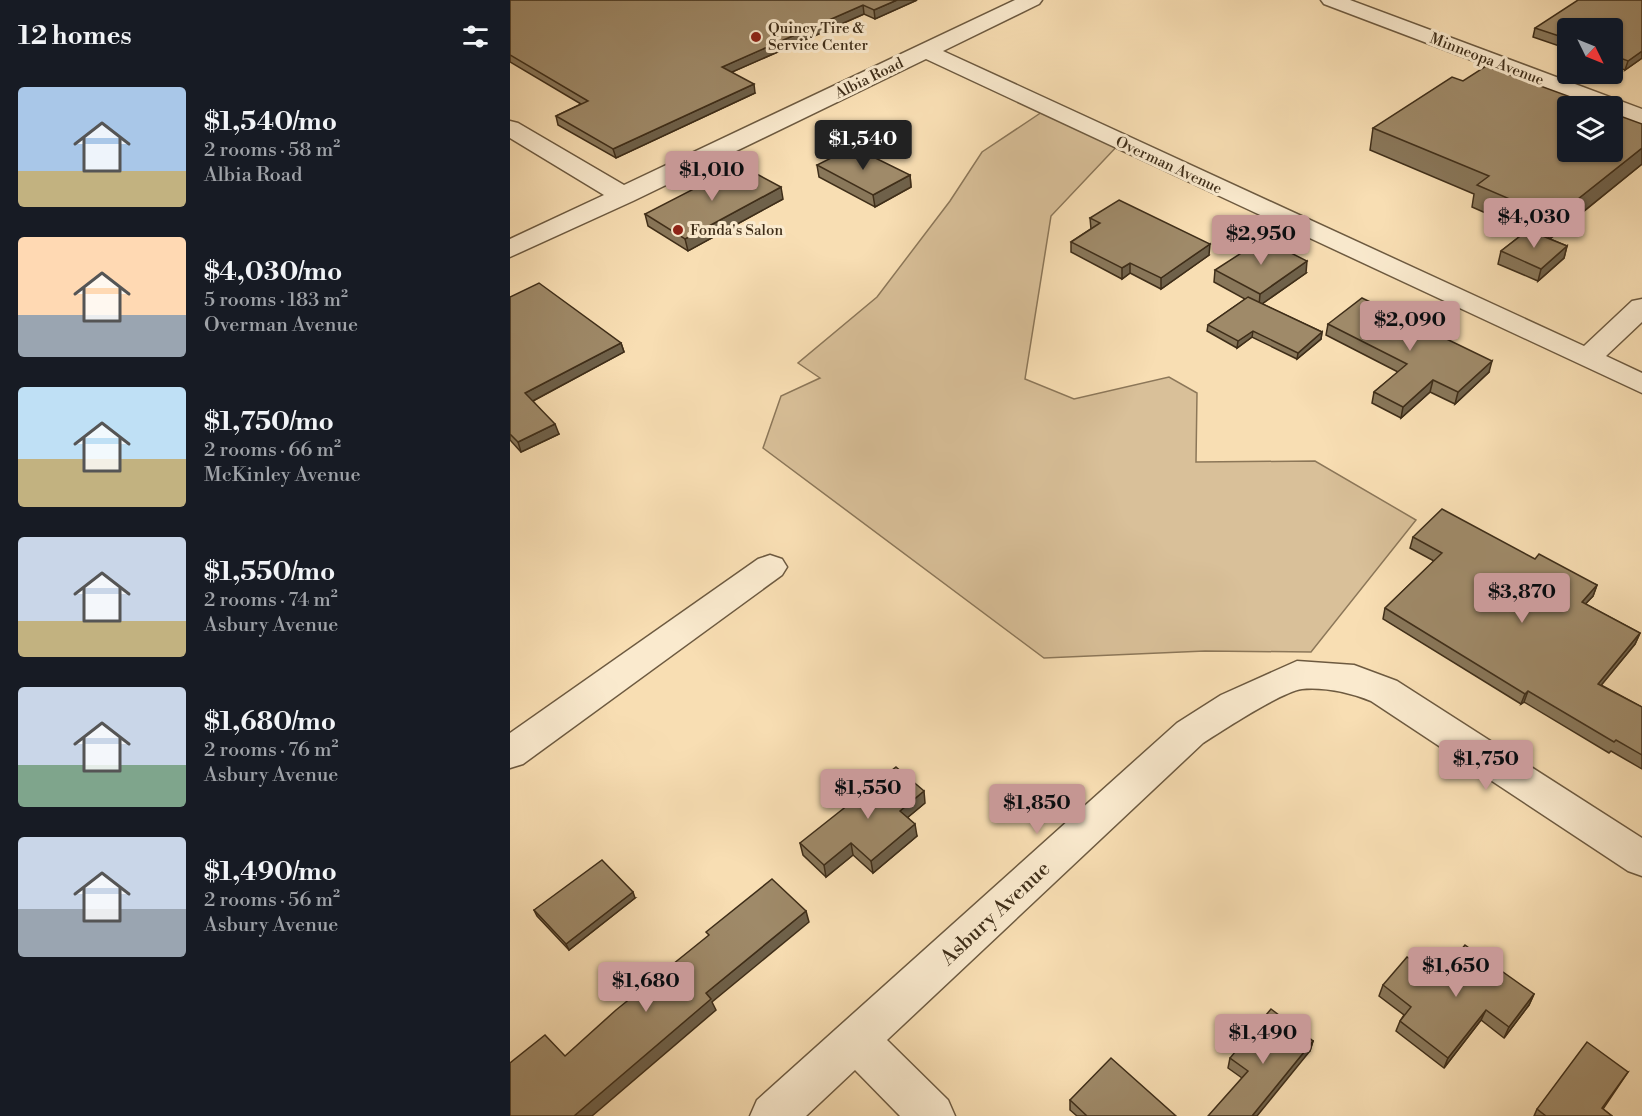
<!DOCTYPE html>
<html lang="en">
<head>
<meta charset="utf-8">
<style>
	:root { --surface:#171b24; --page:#20242c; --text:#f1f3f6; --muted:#9ea1a6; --accent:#c59692 }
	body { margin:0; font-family:"Libre Bodoni",serif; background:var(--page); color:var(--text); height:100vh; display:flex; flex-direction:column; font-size:22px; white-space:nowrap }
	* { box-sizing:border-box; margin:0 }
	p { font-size:20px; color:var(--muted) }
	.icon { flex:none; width:33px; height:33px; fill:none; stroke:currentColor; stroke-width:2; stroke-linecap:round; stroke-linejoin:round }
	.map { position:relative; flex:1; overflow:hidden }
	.side { display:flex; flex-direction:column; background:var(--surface); width:510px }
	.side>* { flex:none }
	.needle { width:39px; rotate:133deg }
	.controls { position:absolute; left:1047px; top:18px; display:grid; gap:12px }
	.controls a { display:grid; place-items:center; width:66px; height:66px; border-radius:6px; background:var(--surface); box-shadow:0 2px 4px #0004; font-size:30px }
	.price { position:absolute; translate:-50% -51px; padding:0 14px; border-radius:6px; background:var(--accent); color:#111; font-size:20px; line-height:39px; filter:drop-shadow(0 2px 3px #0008) }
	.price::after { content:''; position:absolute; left:50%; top:36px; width:18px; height:14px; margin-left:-9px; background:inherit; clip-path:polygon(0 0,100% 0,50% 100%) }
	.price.active { background:#222; color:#fff }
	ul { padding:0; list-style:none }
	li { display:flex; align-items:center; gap:18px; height:150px; padding:0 18px }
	li span { display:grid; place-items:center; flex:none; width:168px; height:120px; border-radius:6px; color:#555 }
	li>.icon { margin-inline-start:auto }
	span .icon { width:72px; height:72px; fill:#fffc; stroke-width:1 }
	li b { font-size:26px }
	h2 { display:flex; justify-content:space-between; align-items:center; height:72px; padding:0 18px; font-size:26px }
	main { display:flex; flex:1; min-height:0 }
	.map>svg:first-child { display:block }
	.green { fill:#d9c099; stroke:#8c7759; stroke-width:1.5 }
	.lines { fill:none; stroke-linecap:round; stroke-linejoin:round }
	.minor-casing { stroke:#6d5a40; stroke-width:3 }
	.minor { fill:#faeace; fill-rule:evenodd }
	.wall { fill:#89775a; stroke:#3f2e19; stroke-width:1.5 }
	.shaded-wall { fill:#6f614a; stroke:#3f2e19; stroke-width:1.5 }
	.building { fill:#9f8a69; stroke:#3f2e19; stroke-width:1.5 }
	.poi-dot { fill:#8f2418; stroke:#faeace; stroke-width:2 }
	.labels { text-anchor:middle; stroke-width:6; stroke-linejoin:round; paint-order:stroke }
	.far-poi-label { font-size:15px; fill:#3f2e19; stroke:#faeace; text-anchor:start }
	.far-street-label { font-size:15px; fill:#3f2e19; stroke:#faeace }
	.near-street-label { font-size:21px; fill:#3f2e19; stroke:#faeace }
</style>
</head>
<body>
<main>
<section class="side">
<h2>12 homes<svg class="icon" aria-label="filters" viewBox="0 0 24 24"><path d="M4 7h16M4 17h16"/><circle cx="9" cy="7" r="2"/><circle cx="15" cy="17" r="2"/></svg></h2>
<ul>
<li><span style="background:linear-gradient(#a9c7e8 70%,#c2b280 0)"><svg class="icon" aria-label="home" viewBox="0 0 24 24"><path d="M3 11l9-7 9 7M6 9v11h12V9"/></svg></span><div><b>$1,540/mo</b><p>2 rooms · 58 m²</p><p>Albia Road</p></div></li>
<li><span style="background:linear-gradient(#ffd9b3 65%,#9aa5b1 0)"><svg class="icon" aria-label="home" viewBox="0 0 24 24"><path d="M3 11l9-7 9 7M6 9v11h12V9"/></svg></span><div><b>$4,030/mo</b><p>5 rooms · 183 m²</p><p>Overman Avenue</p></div></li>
<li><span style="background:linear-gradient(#bfe0f5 60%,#c2b280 0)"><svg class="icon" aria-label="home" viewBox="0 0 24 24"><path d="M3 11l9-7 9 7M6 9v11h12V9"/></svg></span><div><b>$1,750/mo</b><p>2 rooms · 66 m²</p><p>McKinley Avenue</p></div></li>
<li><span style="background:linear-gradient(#c9d6e8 70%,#c2b280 0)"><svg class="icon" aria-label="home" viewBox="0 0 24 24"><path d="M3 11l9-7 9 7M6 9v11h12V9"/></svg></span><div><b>$1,550/mo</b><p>2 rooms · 74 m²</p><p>Asbury Avenue</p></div></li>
<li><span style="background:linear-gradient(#c9d6e8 65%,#7fa58c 0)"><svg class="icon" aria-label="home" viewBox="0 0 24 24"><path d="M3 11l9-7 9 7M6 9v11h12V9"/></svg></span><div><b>$1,680/mo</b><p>2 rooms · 76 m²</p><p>Asbury Avenue</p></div></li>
<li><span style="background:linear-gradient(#c9d6e8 60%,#9aa5b1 0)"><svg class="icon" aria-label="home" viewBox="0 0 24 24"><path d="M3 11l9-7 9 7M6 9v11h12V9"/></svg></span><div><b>$1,490/mo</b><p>2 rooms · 56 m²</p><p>Asbury Avenue</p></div></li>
</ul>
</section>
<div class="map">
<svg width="1132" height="1116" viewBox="0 0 1132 1116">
	<rect width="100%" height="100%" fill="#f8deb3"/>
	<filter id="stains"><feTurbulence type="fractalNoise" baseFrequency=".00333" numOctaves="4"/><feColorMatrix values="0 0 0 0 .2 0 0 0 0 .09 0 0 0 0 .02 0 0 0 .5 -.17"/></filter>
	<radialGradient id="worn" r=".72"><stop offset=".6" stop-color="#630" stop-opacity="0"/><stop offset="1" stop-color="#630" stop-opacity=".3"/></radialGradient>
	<polygon class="green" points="538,108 611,142 541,216 515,379 564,399 659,377 687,393 686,462 805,461 906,520 801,652 695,651 534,658 253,448 271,396 310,378 288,363 367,297 440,201 472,152"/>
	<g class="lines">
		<defs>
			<g id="minor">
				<polygon points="505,0 532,0 529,4 433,51 1074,346 1122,301 1132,299 1132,322 1096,356 1132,373 1132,393 416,59 123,201 0,257 0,239 94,195 0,138 0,121 8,123 114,185"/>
				<polygon points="811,0 840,0 1132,109 1132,124 1102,114 1102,106 1083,106 814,4"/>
				<polygon points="260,555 272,559 277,567 272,575 13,764 0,768 0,733 248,559"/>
				<path d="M787 661 844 665 887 681 1132 838V876L1118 871 861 701C841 693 815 687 792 689 771 692 713 730 693 743L377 1040 438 1100 445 1116H390L345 1070 296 1116H240L247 1100 667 723 711 695Z"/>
			</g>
		</defs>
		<use href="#minor" class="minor-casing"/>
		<use href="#minor" class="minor"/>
	</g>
	<g class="wall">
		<polygon points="0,0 407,0 365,19 354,14 222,72 245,93 106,158 48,125 46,116 71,104 0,62"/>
		<polygon points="1132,0 1132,58 1115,70 1102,66 1102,28 1058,28 1058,49 1023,37 1025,28"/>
		<polygon points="863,128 1132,164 1040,239 1057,246 1054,258 1028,281 988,264 991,251 1017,231 962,207 964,194 860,150"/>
		<polygon points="307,165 400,175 401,187 365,207 309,177"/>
		<polygon points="273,199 178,251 138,226 135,214"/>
		<polygon points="580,218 699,255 651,289 620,273 612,279 561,252 561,242 581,229"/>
		<polygon points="705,270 796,273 752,304 812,332 811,339 787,359 742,337 727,348 697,331 698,325 735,299 704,282"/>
		<polygon points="0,297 111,343 114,352 23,401 49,434 11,452 0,440"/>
		<polygon points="818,324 979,372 945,404 920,392 891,418 862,403 864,392 888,372 816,335"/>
		<polygon points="903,537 1025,559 1087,585 1083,596 1075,604 1130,633 1125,644 1091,685 1132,707 1132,769 1101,751 1099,753 1014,702 1011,704 873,619 875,608 924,561 900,548"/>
		<polygon points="415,803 398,817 407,836 363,873 343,855 316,877 293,855 290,843"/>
		<polygon points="125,898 59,950 27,916 24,910"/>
		<polygon points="927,979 1024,994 1019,1005 994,1038 971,1020 934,1068 886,1031 890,1021 894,1015 869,996 873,985"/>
		<polygon points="803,1041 800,1051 732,1078 718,1068 720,1058"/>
		<polygon points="1118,1072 1093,1109 1102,1116 1024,1116 1027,1109"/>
		<polygon points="560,1100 666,1116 567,1116 560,1110"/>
	</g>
	<g class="shaded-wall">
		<polygon points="387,0 407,0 365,19 364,10"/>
		<polygon points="353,5 354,14 213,76 212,67"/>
		<polygon points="1132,51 1132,58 1115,70 1118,61"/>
		<polygon points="244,84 245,93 106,158 103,149"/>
		<polygon points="1132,148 1132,164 1038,240 1044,218"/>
		<polygon points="400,175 401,187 365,207 363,195"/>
		<polygon points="271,187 273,199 178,251 175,239"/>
		<polygon points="700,244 699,255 651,289 651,278"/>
		<polygon points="1057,246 1054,258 1028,281 1031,269"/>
		<polygon points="797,261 796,273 749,306 750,294"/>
		<polygon points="620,263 620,273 612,279 612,268"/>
		<polygon points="743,331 742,337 727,348 728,341"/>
		<polygon points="812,332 811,339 787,359 788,353"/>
		<polygon points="111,343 114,352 19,403 15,393"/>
		<polygon points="982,361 979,372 945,404 948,392"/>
		<polygon points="923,380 920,392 891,418 893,407"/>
		<polygon points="45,424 49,434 11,452 8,442"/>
		<polygon points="1087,585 1083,596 1067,613 1072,602"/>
		<polygon points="1130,633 1125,644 1084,694 1088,684"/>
		<polygon points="1018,691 1014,702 1011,704 1015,694"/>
		<polygon points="414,791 415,803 391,823 390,811"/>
		<polygon points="405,824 407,836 363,873 361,861"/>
		<polygon points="341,843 343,855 316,877 314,865"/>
		<polygon points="123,892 125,898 59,950 56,944"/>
		<polygon points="296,911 299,922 202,1002 206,1010 82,1116 64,1116 196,993"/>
		<polygon points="1024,994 1019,1005 994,1038 999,1027"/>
		<polygon points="976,1010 971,1020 934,1068 938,1058"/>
		<polygon points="803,1041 800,1051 747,1116 742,1116"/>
	</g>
	<g class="building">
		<polygon points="0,0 387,0 364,10 353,5 212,67 244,84 103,149 46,116 78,101 0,55"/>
		<polygon points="1068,0 1132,0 1132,51 1118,61 1102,55 1102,28 1058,28 1058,39 1025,28"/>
		<polygon points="976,66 1085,106 1058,106 1058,152 1102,152 1102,113 1132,124 1132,148 1044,218 967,185 979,176 863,128 942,77 953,81"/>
		<polygon points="343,147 400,175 363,195 307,165"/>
		<polygon points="230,165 271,187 175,239 135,214"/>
		<polygon points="609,200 700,244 651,278 620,263 612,268 561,242 590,223 580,218"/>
		<polygon points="1018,230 1057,246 1031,269 991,251"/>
		<polygon points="753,239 797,261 750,294 705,270"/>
		<polygon points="29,283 111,343 15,393 45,424 8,442 0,434 0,297"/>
		<polygon points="738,297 812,332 788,353 743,331 728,341 698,325"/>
		<polygon points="852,298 982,361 948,392 923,380 893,407 864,392 897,364 818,324"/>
		<polygon points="932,509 1025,559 1029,554 1087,585 1072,602 1130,633 1088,684 1132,707 1132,755 1106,740 1104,742 1018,691 1015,694 875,608 932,553 903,537"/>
		<polygon points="386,767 414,791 390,811 405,824 361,861 341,843 314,865 290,843"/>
		<polygon points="92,860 123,892 56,944 24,910"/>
		<polygon points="262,879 296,911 196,993 201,999 64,1116 0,1116 0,1063 35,1035 55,1056 106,1010 199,935 196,932"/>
		<polygon points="955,945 1024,994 999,1027 976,1010 938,1058 890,1021 901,1007 873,985 897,957 927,979"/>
		<polygon points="761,1009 803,1041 742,1116 698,1116 738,1071 720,1058"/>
		<polygon points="1077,1042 1118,1072 1092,1108 1102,1116 1036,1116 1027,1109"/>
		<polygon points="601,1058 666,1116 577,1116 560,1100"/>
	</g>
	<g class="poi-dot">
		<circle cx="246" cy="37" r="6"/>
		<circle cx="168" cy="230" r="6"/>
	</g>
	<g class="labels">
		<g class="far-poi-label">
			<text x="258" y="33">Quincy Tire &amp;<tspan x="258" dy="17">Service Center</tspan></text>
			<text x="180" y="235">Fonda's Salon</text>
		</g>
		<g class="far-street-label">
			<text transform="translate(977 59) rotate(21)" y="5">Minneopa Avenue</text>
			<text transform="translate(359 78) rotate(-26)" y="5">Albia Road</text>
			<text transform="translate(659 165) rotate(25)" y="5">Overman Avenue</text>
		</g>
		<g class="near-street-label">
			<text transform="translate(485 913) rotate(-43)" y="7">Asbury Avenue</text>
		</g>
	</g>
	<rect width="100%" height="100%" filter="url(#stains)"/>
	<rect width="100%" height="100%" fill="url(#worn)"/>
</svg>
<div class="controls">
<a><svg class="needle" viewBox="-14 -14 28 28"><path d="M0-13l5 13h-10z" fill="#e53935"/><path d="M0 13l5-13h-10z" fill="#9ea1a6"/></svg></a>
<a><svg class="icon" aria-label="layers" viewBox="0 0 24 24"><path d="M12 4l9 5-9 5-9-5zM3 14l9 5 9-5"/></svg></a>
</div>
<b class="price active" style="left:353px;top:171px">$1,540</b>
<b class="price" style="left:202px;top:202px">$1,010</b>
<b class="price" style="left:1024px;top:249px">$4,030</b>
<b class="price" style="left:751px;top:266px">$2,950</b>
<b class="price" style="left:900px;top:352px">$2,090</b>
<b class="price" style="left:1012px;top:624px">$3,870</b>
<b class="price" style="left:976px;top:791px">$1,750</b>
<b class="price" style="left:358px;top:820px">$1,550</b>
<b class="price" style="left:527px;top:835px">$1,850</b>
<b class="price" style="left:946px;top:998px">$1,650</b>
<b class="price" style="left:136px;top:1013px">$1,680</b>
<b class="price" style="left:753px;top:1065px">$1,490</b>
</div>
</main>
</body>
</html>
